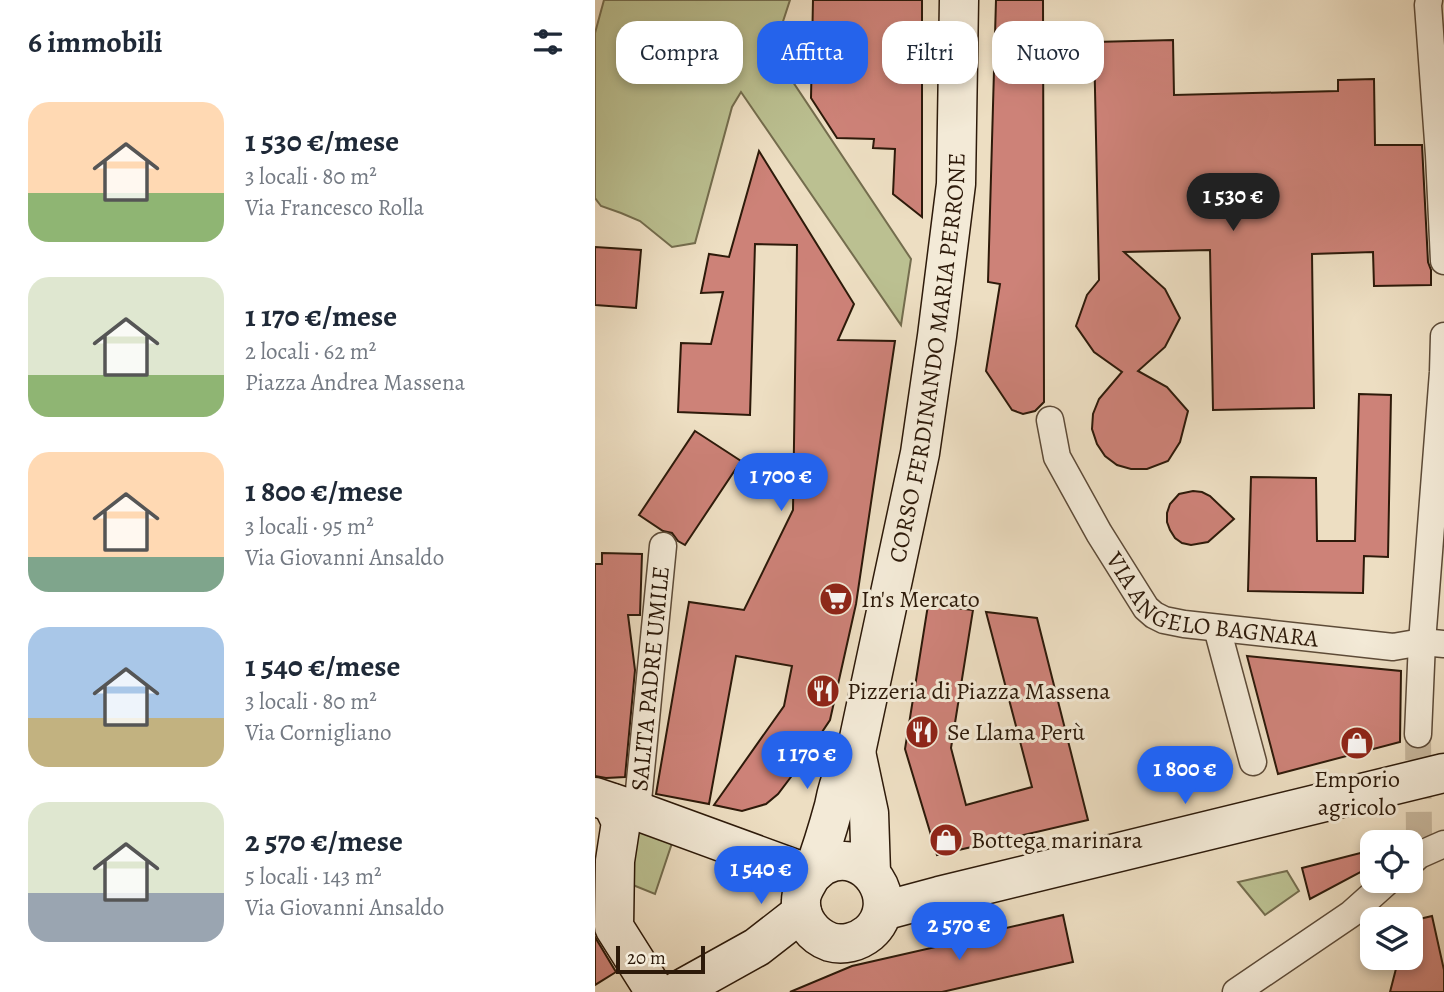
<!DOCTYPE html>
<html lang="it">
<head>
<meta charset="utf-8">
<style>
	:root { --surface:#fff; --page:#f6f6f7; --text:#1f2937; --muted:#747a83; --accent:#2563eb }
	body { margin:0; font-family:Alegreya,serif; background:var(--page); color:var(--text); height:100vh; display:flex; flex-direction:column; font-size:26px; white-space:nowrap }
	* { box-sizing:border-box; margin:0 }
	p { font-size:23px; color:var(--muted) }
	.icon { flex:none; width:38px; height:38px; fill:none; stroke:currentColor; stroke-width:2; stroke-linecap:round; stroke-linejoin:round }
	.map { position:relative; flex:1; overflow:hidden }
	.sheet { display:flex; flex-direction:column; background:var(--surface); width:595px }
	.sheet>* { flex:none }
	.guide { position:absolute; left:21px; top:21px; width:665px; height:63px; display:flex; gap:14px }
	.controls { position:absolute; left:765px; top:830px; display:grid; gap:14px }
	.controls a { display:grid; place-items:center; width:63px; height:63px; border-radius:14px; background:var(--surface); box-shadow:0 4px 10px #0003; font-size:35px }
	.scale { position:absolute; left:21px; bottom:18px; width:89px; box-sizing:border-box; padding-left:7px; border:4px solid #2d1a0a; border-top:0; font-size:19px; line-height:24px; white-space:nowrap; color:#2d1a0a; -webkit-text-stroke:5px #f3ead7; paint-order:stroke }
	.price { position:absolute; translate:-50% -60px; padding:0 16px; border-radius:24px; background:var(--accent); color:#fff; font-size:23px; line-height:46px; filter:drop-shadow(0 2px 4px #0008) }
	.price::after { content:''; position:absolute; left:50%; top:42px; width:21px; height:16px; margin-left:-10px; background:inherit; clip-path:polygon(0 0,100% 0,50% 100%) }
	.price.active { background:#222; color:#fff }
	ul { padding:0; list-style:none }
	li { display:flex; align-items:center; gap:21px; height:175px; padding:0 28px }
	li span { display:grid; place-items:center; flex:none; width:196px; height:140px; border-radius:21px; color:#555 }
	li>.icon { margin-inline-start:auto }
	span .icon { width:84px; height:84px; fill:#fffc; stroke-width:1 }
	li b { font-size:30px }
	h2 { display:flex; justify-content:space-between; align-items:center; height:84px; padding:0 28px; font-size:30px }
	.tag { padding:0 24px; border-radius:21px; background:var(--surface); box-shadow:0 4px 10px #0003; font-size:24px; line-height:63px }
	.tag.active { background:var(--accent); color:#fff }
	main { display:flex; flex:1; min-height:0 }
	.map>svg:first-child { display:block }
	.green { fill:#bbc091; stroke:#746d4e; stroke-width:2 }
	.building { fill:#cd8278; stroke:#2d1a0a; stroke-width:2 }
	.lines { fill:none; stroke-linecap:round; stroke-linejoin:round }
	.street-tunnel { stroke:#c7b79d; stroke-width:26; stroke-dasharray:26 13; stroke-linecap:butt }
	.street-casing { stroke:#5d4b38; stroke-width:29 }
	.secondary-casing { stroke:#2d1a0a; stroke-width:41 }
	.street { stroke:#f3ead7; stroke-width:26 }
	.secondary { stroke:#f3ead7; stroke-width:38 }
	.labels { text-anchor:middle; stroke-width:6; stroke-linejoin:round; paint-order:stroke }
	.street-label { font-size:24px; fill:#2d1a0a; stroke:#f3ead7 }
	.poi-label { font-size:24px; fill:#2d1a0a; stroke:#f3ead7; text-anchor:start }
</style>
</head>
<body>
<main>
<section class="sheet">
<h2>6 immobili<svg class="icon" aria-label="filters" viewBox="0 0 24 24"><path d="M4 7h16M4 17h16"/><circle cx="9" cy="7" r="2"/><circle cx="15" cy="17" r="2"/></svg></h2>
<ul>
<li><span style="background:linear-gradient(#ffd9b3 65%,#8fb573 0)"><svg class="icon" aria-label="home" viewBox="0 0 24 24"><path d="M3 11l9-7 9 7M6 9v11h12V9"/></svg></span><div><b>1 530 €/mese</b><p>3 locali · 80 m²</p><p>Via Francesco Rolla</p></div></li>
<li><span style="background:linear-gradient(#dfe7d0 70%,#8fb573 0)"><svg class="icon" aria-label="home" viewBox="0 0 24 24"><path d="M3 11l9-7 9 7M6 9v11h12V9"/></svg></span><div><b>1 170 €/mese</b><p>2 locali · 62 m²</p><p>Piazza Andrea Massena</p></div></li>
<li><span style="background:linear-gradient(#ffd9b3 75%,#7fa58c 0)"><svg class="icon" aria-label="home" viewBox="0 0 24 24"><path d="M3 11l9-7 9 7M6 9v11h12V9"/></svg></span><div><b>1 800 €/mese</b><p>3 locali · 95 m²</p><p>Via Giovanni Ansaldo</p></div></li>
<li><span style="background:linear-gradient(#a9c7e8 65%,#c2b280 0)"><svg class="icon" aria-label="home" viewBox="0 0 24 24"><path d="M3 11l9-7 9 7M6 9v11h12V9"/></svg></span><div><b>1 540 €/mese</b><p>3 locali · 80 m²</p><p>Via Cornigliano</p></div></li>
<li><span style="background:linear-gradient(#dfe7d0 65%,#9aa5b1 0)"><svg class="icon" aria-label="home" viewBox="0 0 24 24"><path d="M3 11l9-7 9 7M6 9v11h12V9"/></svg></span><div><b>2 570 €/mese</b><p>5 locali · 143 m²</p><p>Via Giovanni Ansaldo</p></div></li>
</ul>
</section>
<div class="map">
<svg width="849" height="992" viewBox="0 0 849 992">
	<rect width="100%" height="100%" fill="#eddec2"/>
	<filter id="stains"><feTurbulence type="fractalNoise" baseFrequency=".00286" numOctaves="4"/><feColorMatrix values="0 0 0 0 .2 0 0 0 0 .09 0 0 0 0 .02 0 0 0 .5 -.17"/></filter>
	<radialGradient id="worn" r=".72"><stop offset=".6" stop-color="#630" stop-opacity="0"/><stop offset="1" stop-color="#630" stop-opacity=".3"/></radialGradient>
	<g class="green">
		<polygon points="9,0 195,0 178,52 316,259 306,325 146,92 137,107 100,243 77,247 45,221 26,213 6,206 0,198 0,33"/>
		<polygon points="37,818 80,834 60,894 28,881"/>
		<polygon points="692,871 704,891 670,915 643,882"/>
	</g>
	<g class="building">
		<polygon points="218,0 327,0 327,217 298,194 300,149 278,148 279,139 242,138 216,98"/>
		<polygon points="401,0 448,0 449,402 440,411 428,414 417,410 391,371 405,284 393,282"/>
		<polygon points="578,40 579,95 743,91 743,80 779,79 780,145 827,145 833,262 836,270 836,285 779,286 778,252 717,254 719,408 618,410 615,250 529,252 570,289 585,318 570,347 543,371 572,387 593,411 585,442 573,461 552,469 536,469 522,465 510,456 502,444 497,429 498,414 504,399 527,372 499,352 481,326 492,295 504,280 499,42"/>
		<polygon points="164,151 259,304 243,340 300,341 261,604 235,720 205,765 183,794 171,804 147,811 119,805 189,706 197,666 141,656 114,804 61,794 94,602 149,610 198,510 202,245 160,244 155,415 83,412 86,343 116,344 128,292 106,293 114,254 134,257"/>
		<polygon points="0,247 46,250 41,308 0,305"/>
		<polygon points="764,394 796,395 793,557 769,556 768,593 653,591 656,477 721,478 722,541 760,541"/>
		<polygon points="100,431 146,461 90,545 83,541 77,533 68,531 44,515"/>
		<polygon points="598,491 607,492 615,496 639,519 613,542 596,545 587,543 580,538 575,530 572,522 572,513 575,504 584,494"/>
		<polygon points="7,553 47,554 45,615 33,615 40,670 30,777 11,778 0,776 0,564 7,564"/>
		<polygon points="333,605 378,610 356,748 371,805 437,787 391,612 442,618 493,820 342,855 310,749"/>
		<polygon points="652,656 806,671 805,742 683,774"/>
		<polygon points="777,850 777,866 715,899 707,868"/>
		<polygon points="468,915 478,962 347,992 195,992 257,966 367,941 367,938"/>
		<polygon points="837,916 849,970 849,992 795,992 804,957 816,957 816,921"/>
		<polygon points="0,937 21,972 0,985"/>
	</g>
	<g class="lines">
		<polyline class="street-tunnel" points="823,734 824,837"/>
		<defs>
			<g id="street">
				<polyline points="834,0 833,5 844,155 849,261"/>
				<path id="s1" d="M455 420 462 457 504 533 551 608 559 615 569 620 589 624 798 647 827 642 849 644"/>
				<polyline points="622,628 658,762"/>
				<polyline points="823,734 827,642 848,372 849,336"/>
				<path id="s2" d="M42 811 68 546"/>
				<polyline points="816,862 824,855 849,844"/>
				<polyline points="641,992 756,914 794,880"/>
			</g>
			<g id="secondary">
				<polyline points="261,752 274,813 276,873"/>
				<polyline points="0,797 42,811 217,875"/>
				<polyline points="17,803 26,822 20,861 19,927 60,992"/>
				<path id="s3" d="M217 875C221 872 225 867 230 865 271 845 309 902 274 933 263 942 248 946 235 942 218 936 205 919 206 901 206 889 214 882 218 872 226 851 233 828 239 806 241 796 243 785 248 775 251 767 256 760 261 752L325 453 342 336 361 184 364 0"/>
				<polyline points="288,911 344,896 849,773"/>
				<polyline points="81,992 162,947 207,912"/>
			</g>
		</defs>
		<use href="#street" class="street-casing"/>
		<use href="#secondary" class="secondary-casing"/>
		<use href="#street" class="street"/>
		<use href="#secondary" class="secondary"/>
	</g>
	<defs>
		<symbol id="supermarket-disc" viewBox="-11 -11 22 22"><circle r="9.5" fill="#8f2418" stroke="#f3ead7"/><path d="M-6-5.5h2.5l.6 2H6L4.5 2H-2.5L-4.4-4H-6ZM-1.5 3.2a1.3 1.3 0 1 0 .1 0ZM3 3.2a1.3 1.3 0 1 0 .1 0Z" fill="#fff"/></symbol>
		<symbol id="restaurant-disc" viewBox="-11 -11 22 22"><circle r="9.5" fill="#8f2418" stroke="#f3ead7"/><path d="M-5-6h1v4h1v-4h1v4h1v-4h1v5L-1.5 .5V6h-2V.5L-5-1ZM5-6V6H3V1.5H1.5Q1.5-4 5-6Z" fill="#fff"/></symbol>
		<symbol id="shop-disc" viewBox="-11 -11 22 22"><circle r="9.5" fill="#8f2418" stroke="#f3ead7"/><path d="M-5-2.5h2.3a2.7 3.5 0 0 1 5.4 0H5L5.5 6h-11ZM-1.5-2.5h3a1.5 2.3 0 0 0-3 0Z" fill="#fff"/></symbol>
	</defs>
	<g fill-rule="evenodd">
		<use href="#supermarket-disc" x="222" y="580" width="38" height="38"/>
		<use href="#restaurant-disc" x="209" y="672" width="38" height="38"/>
		<use href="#restaurant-disc" x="308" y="713" width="38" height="38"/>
		<use href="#shop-disc" x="743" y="724" width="38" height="38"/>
		<use href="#shop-disc" x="332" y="821" width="38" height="38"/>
	</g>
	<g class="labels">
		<g class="street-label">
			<text dy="8" stroke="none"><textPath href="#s3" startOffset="789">CORSO FERDINANDO MARIA PERRONE</textPath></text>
			<text dy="8" stroke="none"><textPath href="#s1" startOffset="270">VIA ANGELO BAGNARA</textPath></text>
			<text dy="8" stroke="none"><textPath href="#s2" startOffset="133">SALITA PADRE UMILE</textPath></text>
		</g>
		<g class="poi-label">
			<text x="266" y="607">In's Mercato</text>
			<text x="252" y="699">Pizzeria di Piazza Massena</text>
			<text x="352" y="740">Se Llama Perù</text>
			<text x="762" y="787" text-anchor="middle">Emporio<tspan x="762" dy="28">agricolo</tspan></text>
			<text x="376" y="848">Bottega marinara</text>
		</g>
	</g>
	<rect width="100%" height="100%" filter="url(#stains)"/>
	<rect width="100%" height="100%" fill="url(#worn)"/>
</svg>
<div class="controls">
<a><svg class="icon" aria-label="locate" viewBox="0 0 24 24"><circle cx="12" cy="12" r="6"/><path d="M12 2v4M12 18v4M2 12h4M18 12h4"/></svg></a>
<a><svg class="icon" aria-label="layers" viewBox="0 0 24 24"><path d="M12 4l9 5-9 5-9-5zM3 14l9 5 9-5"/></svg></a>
</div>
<div class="scale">20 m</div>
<b class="price active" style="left:638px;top:233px">1 530 €</b>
<b class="price" style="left:186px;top:513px">1 700 €</b>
<b class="price" style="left:212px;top:791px">1 170 €</b>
<b class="price" style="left:590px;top:806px">1 800 €</b>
<b class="price" style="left:166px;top:906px">1 540 €</b>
<b class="price" style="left:364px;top:962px">2 570 €</b>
<div class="guide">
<a class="tag">Compra</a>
<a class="tag active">Affitta</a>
<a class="tag">Filtri</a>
<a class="tag">Nuovo</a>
</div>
</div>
</main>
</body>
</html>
